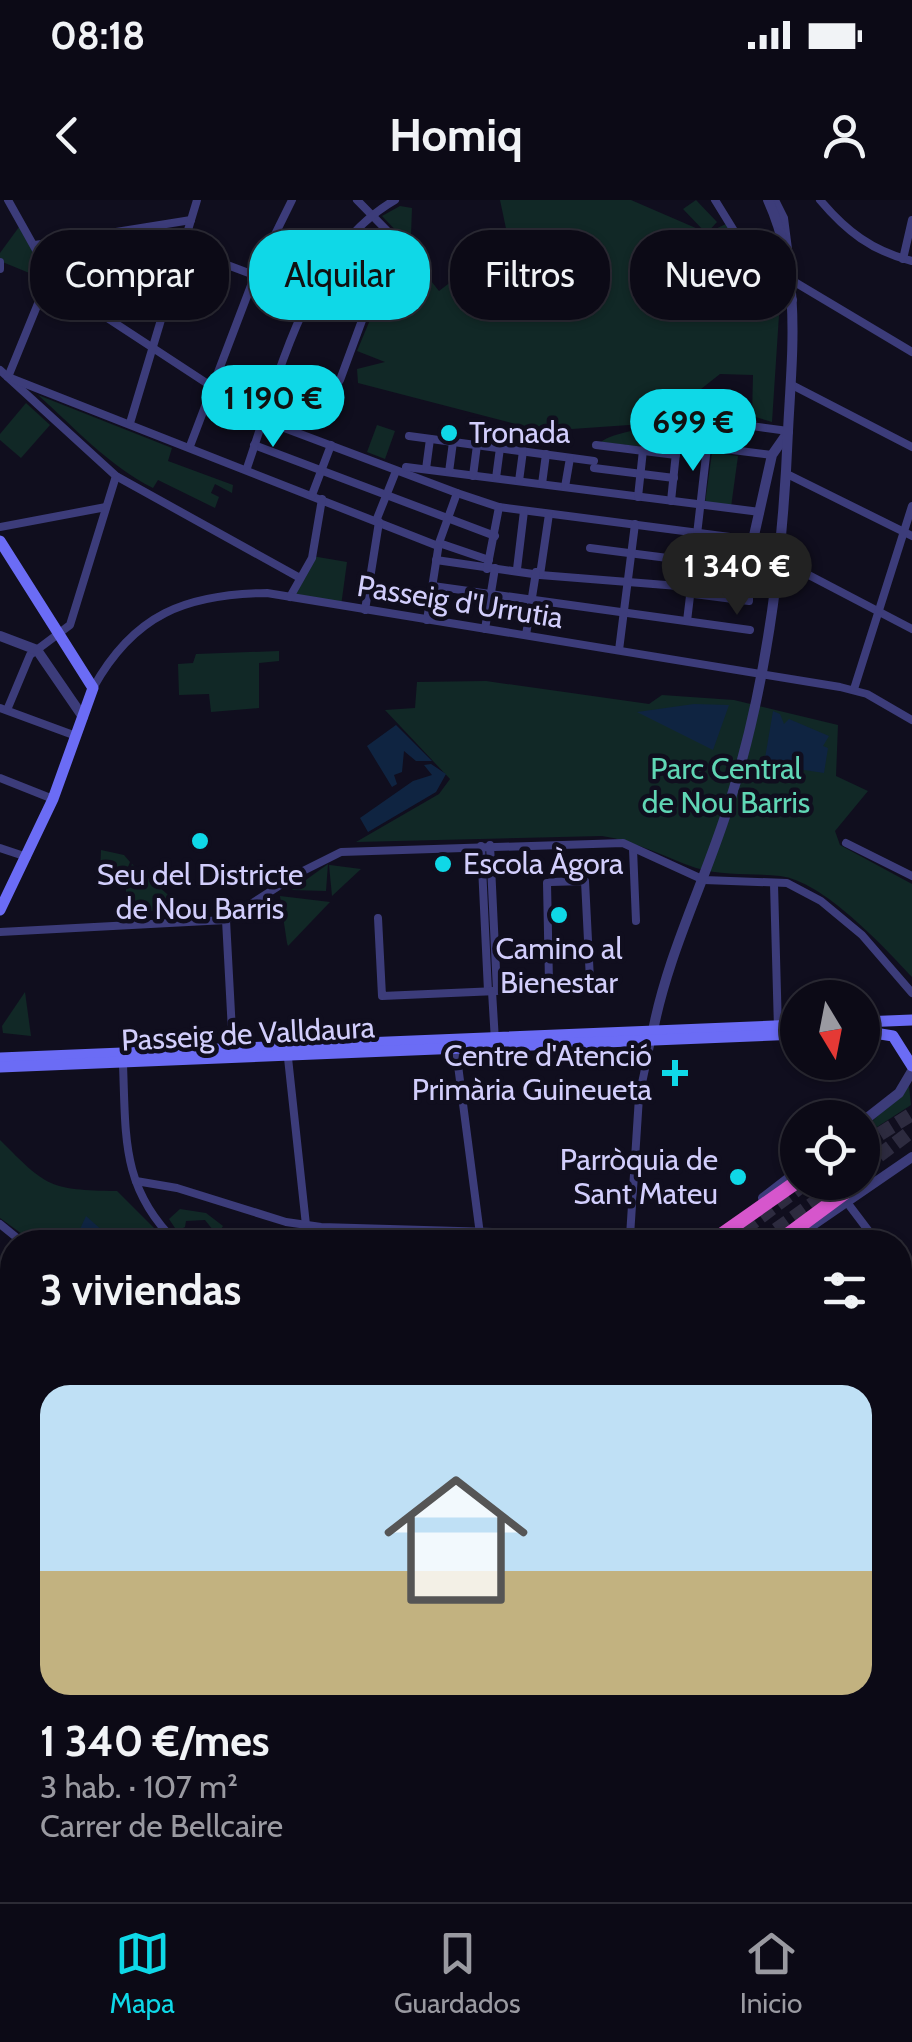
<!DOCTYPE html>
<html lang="es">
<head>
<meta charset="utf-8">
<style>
	:root { --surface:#0c0a16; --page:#15131f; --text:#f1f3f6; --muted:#9a9aa1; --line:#2c2b35; --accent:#0fd8e7 }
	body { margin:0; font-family:Cabin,sans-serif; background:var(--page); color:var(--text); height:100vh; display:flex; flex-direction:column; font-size:38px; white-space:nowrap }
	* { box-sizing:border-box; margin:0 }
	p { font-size:32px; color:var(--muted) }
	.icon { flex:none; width:55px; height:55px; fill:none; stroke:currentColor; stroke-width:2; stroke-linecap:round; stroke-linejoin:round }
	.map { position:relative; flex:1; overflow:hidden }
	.drawer { position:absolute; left:0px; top:1030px; width:912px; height:672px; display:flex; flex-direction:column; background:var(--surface); border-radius:40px 40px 0 0; box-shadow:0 2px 8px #0004,0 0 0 2px var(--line) }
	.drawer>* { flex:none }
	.banner { position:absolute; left:30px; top:30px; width:852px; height:90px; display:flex; gap:20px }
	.needle { width:65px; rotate:170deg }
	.controls { position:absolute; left:780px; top:780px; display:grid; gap:20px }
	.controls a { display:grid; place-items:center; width:100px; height:100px; border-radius:50%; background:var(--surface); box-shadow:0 2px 8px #0004,0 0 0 2px var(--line); font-size:50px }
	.price { position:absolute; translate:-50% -85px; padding:0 22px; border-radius:35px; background:var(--accent); color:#111; font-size:32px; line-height:65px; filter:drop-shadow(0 2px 5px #0008) }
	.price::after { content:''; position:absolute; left:50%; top:60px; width:30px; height:22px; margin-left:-15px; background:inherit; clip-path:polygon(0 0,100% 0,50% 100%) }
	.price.current { background:#222; color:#fff }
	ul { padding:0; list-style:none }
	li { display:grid; align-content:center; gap:20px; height:530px; padding:0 40px }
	li span { display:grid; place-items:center; height:310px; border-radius:30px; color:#555 }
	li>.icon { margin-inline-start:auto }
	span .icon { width:180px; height:180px; fill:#fffc; stroke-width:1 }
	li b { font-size:42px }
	h2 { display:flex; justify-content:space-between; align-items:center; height:120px; padding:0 40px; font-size:42px }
	.chip { padding:0 35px; border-radius:40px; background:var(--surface); box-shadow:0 2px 8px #0004,0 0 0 2px var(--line); font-size:35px; line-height:90px }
	.chip.current { background:var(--accent); color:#111 }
	.status { display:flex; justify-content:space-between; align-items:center; height:70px; padding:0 50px; background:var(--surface); direction:ltr }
	.status svg { height:28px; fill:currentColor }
	header { display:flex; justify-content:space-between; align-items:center; height:130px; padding:0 40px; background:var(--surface); font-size:45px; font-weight:800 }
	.menu { display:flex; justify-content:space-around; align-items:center; height:140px; border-top:2px solid var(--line); background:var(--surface); font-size:28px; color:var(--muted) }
	.menu a { display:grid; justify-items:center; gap:5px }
	.menu .current { color:var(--accent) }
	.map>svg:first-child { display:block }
	.green { fill:#112826 }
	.water { fill:#0f2441 }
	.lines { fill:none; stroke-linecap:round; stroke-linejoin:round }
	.stream { stroke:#0f2441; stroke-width:2.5 }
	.trunk-tunnel { stroke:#2d2b3f; stroke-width:14; stroke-dasharray:14 7; stroke-linecap:butt }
	.minor { stroke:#3c3c7a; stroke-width:8 }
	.tertiary { stroke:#3c3c7a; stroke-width:10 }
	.secondary { stroke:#6b6cf5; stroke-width:11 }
	.trunk { stroke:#d656cc; stroke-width:14 }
	.poi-dot { fill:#0fd8e7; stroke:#100e1e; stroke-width:4 }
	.labels { text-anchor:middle; stroke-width:9; stroke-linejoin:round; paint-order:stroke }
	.poi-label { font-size:30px; fill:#d2cefc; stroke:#100e1e; text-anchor:start }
	.street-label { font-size:30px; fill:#d2cefc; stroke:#100e1e }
	.park-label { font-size:30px; fill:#60d6b5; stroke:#100e1e }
</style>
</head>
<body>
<div class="status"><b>08:18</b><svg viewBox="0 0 49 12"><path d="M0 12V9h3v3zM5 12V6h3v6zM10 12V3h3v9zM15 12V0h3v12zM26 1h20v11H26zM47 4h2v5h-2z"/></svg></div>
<header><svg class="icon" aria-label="back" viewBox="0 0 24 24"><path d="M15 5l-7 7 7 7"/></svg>Homiq<svg class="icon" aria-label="person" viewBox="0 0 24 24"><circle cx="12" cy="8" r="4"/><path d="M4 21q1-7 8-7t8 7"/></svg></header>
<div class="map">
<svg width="912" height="1702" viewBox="0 0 912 1702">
	<rect width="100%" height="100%" fill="#100e1e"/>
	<g class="green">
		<polygon points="500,0 631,0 705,32 683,9 696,0 717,22 707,33 728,23 779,115 772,222 752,216 753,175 720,174 658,223 543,231 358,183 357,169 385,162 357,151 385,84 409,53 439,91 508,38"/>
		<polygon points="400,6 412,8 411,35 405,40 382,16"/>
		<polygon points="19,27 45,72 44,79 0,61 0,53"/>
		<polygon points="146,63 149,81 115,86 112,68"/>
		<path d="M38 195 172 248 168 261 233 285 232 293 215 284 211 293 219 297 215 308 158 280 153 288C109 266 75 228 38 195Z"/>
		<polygon points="26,203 50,225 21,258 0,240 0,234"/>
		<path d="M672 219 675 220 672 250 601 242C613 232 650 229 672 219Z"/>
		<polygon points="377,225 395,231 385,259 367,252"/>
		<polygon points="712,253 738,256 731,307 705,303"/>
		<polygon points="312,356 347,362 341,406 290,397"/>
		<polygon points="279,451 279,461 259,463 259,508 211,512 209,494 179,495 178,464 193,463 196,454"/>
		<path d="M486 481 649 504 662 495 734 500 838 525 836 576 868 591 835 631 840 645 912 684V777C883 746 823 681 780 676 753 673 723 676 696 668 664 657 636 641 602 636L356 642 439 594 450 579 385 510 415 508 417 482Z"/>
		<polygon points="101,650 124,655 130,662 124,677 100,675"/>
		<polygon points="132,664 187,711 137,711 133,696 126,697 126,679"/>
		<polygon points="328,664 326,691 292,690"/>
		<polygon points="329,665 330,665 361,669 332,696"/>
		<polygon points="280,696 330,702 288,746 287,743"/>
		<polygon points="25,792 31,836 3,833 2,826"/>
		<polygon points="909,886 911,905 877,927 863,930"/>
		<path d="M0 940C47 987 49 990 117 991L168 1042H33L0 1018Z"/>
		<polygon points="180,1009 206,1013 223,1026 215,1039 209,1038 213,1030 205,1020 186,1021 185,1027 177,1031 169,1019"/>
		<polygon points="912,1423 912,1702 807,1702 806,1690 900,1690 900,1429"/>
		<polygon points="398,1690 439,1690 444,1697 435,1702 405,1702"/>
		<polygon points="509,1690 548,1690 553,1698 516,1702"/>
		<polygon points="558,1690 793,1690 796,1701 560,1702"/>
	</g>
	<g class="water">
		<polygon points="694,504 729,505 713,550 637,512"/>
		<polygon points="773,511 780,514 784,524 789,519 829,536 823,546 828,548 824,573 764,564"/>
		<polygon points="396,525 432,561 416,561 404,551 402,572 394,575 397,584 392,587 367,546"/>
		<polygon points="431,564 446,574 436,592 368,632 360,618 413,581 432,575 424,565"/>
		<polygon points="86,1016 104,1032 101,1037 75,1040"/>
	</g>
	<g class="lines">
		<polyline class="stream" points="763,1690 766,1702"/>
		<g class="trunk-tunnel">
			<polyline points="862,945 912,914"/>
			<polyline points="862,968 912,931"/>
			<polyline points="727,1042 807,982"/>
			<polyline points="759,1042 843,982"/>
		</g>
		<g class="minor">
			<polyline points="8,0 50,75 63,89 263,220 457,293 499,307 753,340"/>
			<polyline points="715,0 773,94 793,100"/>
			<polyline points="775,0 784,18 789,57"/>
			<path d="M820 0C846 31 872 51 912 61"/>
			<polyline points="35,45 191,20"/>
			<polyline points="182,48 364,116"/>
			<polyline points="903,59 912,20"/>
			<polyline points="0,62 0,69"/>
			<polyline points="793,81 912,152"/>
			<polyline points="0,170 116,276 300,378"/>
			<polyline points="8,177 438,346"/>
			<polyline points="8,177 48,79"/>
			<polyline points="340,180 371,96 405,49 357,0"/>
			<polyline points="792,185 912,247"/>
			<polyline points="130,223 197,0"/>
			<polyline points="409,236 594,261"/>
			<polyline points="254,245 495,336"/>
			<polyline points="596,245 676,255"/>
			<polyline points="190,246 255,75 292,0"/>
			<polyline points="698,246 701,219 788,231"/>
			<polyline points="406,267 760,312"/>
			<path d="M247 268C279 176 306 51 395 0"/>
			<polyline points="594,268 674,278"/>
			<polyline points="426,269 430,239"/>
			<polyline points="449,272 453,242"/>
			<polyline points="787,274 912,336"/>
			<polyline points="473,276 477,245"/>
			<polyline points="496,278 500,248"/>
			<polyline points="519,281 523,251"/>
			<polyline points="542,284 546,254"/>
			<polyline points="565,287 570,258"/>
			<polyline points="312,295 331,245"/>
			<polyline points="638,297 643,250"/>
			<polyline points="671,301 677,243 772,255"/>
			<polyline points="376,321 396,271"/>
			<polyline points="0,327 106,307"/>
			<polyline points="439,343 489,360"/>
			<polyline points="590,348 753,369"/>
			<polyline points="436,360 540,375 691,387"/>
			<polyline points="780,360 912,429"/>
			<polyline points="487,369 499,307"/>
			<polyline points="517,369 524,311"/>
			<polyline points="540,375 549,314"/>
			<polyline points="433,386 750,430"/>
			<polyline points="694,394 749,401 749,395"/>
			<polyline points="290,397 312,358 322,299"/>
			<polyline points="365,410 379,322"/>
			<polyline points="427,420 439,343 457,293"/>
			<polyline points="687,421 690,396 695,391 691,387 707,247"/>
			<polyline points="485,429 495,368"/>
			<polyline points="526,435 536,372"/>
			<polyline points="619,450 635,324"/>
			<path d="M93 488C134 414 186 394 267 393L840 487 867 494 912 520"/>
			<polyline points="854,489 912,306"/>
			<polyline points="0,508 76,536"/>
			<polyline points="7,510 30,455 70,425 116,276"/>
			<polyline points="0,578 53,599"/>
			<polyline points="846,643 912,676"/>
			<polyline points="481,646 488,791"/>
			<polyline points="0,648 27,657"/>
			<polyline points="633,649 636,721"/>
			<polyline points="547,683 549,783 590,780 585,681 551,682"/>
			<polyline points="774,684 778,829"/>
			<polyline points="378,718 382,796 497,791 490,645"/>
			<polyline points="226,720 299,673 341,652 623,643 704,680 787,683 821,701 862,735 912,793"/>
			<polyline points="226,720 233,850"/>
			<polyline points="0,732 226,720"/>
			<polyline points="492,791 495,841"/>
			<polyline points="456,850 481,1042"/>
			<polyline points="288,858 306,1025"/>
			<path d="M123 865C126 937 121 988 176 1042"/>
			<polyline points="136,981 177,988 286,1022 321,1027 630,1036"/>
			<polyline points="846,1001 877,1042"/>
			<polyline points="0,1024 22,1042"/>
			<polyline points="630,1036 639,897 651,841"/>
			<polyline points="900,1073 911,1088"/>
			<polyline points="0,1122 12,1110"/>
			<polyline points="0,1157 12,1166"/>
			<polyline points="900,1176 912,1167"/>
			<polyline points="0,1290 12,1275"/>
			<polyline points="0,1347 12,1332"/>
			<polyline points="900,1348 912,1338"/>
			<polyline points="0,1398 12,1421"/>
			<polyline points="0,1423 12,1404"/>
			<polyline points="900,1423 912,1419"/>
			<polyline points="801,1690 803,1702"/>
			<polyline points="0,1696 16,1690"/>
			<polyline points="160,1702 182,1690"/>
			<polyline points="254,1702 254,1690"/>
			<polyline points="372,1702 373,1690"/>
		</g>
		<g class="tertiary">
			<polyline points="780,360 753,340 772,255 788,232"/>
			<polyline points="0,436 37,450 83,517"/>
			<path d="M652 836C667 753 707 678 731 598 768 479 783 355 788 231 792 151 802 75 768 0"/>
			<polyline points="862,922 899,893 912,871"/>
			<polyline points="763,998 798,971"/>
			<polyline points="797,1036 912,957"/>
			<polyline points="0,1575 12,1566"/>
		</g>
		<g class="secondary">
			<polyline points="0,341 93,488 53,599 0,710"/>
			<polyline points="862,822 912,820"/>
			<polyline points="862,831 893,836 912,866"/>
			<polyline points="0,858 798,825"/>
			<polyline points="0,867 798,834"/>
		</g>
		<g class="trunk">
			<polyline points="711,1042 798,981"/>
			<polyline points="778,1042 847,991"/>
			<polyline points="0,1591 12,1582"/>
			<polyline points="0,1605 12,1596"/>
			<polyline points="0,1617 12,1608"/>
		</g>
	</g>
	<g class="poi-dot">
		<circle cx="449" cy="233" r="10"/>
		<circle cx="200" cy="641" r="10"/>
		<circle cx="443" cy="664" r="10"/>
		<circle cx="559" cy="715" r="10"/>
		<path d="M670 858h10v10h10v10h-10v10h-10v-10h-10v-10h10z"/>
		<circle cx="738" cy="977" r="10"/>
	</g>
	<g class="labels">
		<g class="poi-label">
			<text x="469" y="243">Tronada</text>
			<text x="463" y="674">Escola Àgora</text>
			<text x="200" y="685" text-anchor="middle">Seu del Districte<tspan x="200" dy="34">de Nou Barris</tspan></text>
			<text x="559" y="759" text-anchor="middle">Camino al<tspan x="559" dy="34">Bienestar</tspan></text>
			<text x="652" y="866" text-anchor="end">Centre d'Atenció<tspan x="652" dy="34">Primària Guineueta</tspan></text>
			<text x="718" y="970" text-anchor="end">Parròquia de<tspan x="718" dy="34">Sant Mateu</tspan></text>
		</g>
		<g class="street-label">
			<text transform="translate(460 402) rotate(9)" y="10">Passeig d'Urrutia</text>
			<text transform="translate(248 834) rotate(-3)" y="10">Passeig de Valldaura</text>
		</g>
		<g class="park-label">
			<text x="726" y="579">Parc Central<tspan x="726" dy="34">de Nou Barris</tspan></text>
		</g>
	</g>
</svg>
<div class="controls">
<a><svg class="needle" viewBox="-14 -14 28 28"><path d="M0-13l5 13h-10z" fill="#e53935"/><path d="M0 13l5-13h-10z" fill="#9a9aa1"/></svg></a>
<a><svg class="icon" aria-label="locate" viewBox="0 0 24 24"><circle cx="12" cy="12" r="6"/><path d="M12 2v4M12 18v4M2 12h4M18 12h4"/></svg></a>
</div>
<b class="price" style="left:273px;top:250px">1 190 €</b>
<b class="price" style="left:693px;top:274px">699 €</b>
<b class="price current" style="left:737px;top:418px">1 340 €</b>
<div class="banner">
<a class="chip">Comprar</a>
<a class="chip current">Alquilar</a>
<a class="chip">Filtros</a>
<a class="chip">Nuevo</a>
</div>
<section class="drawer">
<h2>3 viviendas<svg class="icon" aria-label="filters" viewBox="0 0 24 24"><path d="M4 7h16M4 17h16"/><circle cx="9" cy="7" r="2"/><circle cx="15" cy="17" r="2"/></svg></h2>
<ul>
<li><span style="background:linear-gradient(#bfe0f5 60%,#c2b280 0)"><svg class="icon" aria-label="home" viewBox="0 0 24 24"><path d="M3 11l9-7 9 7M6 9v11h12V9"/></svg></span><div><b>1 340 €/mes</b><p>3 hab. · 107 m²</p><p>Carrer de Bellcaire</p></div></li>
</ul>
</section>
</div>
<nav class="menu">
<a class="current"><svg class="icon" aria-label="map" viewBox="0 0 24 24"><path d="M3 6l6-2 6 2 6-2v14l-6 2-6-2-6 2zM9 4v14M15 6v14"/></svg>Mapa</a>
<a><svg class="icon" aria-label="saved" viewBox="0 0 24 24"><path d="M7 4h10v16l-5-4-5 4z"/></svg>Guardados</a>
<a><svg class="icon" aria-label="home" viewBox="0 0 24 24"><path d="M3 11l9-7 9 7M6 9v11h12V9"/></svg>Inicio</a>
</nav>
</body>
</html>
